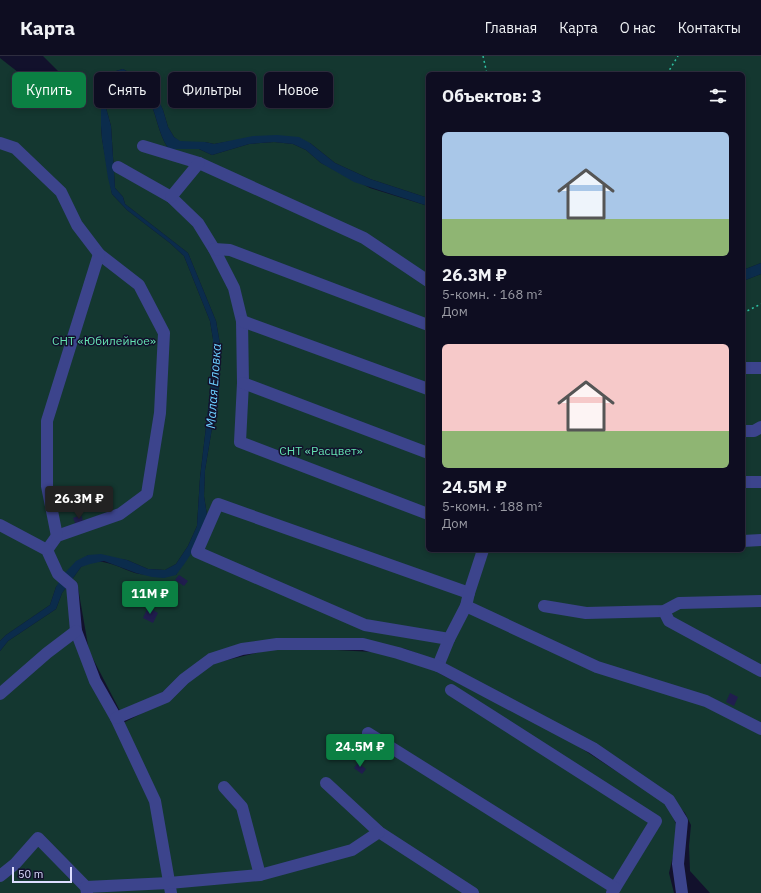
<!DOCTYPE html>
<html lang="ru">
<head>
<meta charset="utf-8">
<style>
	:root { --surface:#0e0d21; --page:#1c1b2e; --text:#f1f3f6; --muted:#9b9ca5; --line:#2e2d3f; --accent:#0b8043 }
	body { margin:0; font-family:"IBM Plex Sans",sans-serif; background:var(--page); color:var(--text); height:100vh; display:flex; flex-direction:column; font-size:15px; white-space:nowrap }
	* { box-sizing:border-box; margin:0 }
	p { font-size:13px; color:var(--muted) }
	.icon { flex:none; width:22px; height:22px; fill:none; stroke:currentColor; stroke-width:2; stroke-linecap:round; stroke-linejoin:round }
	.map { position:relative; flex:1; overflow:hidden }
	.details { position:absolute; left:426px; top:16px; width:319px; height:480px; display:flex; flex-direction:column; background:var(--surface); border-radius:6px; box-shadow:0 2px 6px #0003,0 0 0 1px var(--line) }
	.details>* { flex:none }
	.guide { position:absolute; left:12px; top:16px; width:354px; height:36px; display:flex; gap:8px }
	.scale { position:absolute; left:12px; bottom:10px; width:60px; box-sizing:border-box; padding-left:4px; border:2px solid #ddf; border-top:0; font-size:11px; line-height:14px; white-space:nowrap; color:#ddf; -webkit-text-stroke:3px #12112c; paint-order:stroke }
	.price { position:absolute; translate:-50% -34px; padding:0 9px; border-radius:4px; background:var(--accent); color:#fff; font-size:13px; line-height:26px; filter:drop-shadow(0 1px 2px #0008) }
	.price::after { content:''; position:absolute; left:50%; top:24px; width:12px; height:9px; margin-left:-6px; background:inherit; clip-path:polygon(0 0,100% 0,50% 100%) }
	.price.active { background:#222; color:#fff }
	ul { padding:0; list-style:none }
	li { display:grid; align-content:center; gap:8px; height:212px; padding:0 16px }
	li span { display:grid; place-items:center; height:124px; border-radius:6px; color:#555 }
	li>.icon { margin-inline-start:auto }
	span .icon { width:72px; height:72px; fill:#fffc; stroke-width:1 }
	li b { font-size:17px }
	h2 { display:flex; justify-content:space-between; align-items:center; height:48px; padding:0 16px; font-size:17px }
	.pill { padding:0 14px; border-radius:6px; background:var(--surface); box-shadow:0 2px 6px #0003,0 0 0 1px var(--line); font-size:14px; line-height:36px }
	.pill.active { background:var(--accent); color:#fff }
	header { display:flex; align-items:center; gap:24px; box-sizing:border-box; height:56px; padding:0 20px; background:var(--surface); border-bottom:1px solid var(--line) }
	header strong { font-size:19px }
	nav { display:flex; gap:22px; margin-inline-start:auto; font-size:14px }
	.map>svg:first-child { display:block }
	.green { fill:#143730 }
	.water { fill:#0b2c4c }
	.building { fill:#201d4e }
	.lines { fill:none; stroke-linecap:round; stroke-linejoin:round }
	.path { stroke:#2fc0a3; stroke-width:1.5; stroke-dasharray:2 3; stroke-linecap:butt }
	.minor { stroke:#3c448c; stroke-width:12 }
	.labels { text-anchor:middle; stroke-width:3; stroke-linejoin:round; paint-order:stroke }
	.park-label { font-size:12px; fill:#65e3b1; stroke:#12112c }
	.water-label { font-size:13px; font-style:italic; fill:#6bcfff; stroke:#12112c }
</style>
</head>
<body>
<header>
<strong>Карта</strong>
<nav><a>Главная</a><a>Карта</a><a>О нас</a><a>Контакты</a></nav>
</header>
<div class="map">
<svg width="761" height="837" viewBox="0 0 761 837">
	<rect width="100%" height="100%" fill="#12112c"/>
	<g class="green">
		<polygon points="43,0 761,0 761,207 743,214 743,18 428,18 428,142 370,123 335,107 310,87 231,85 214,88 205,86 180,86 174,81 168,71 163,54 151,29 123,13 116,15 108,21 102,33 101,44 101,70 102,83 112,138 127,154 170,187 184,200 210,265 213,283 213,311 200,422 197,470 188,490 176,508 165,514 148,513 127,504 88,499 56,531 50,549 6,579 0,585 0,2 51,42 67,24"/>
		<path d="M121 24C124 25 129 25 133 27 157 38 154 74 169 93H199L212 99 249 88 274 86 293 88 306 94 321 107 370 132 428 150V494H743V225L761 218V837H710L690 815 689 790 691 769 685 757 660 731 434 604 406 593 354 584 242 590 178 624 155 642 120 655 89 595 77 526 70 547 71 571 123 667 160 648 194 618 211 608 281 591 373 596 426 609 442 619 561 679 668 749 679 775 669 817 674 837H0V595L8 585 56 553 62 537 81 511C101 499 116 511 135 517 146 520 164 518 176 519L207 459 204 440 205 414 219 330 221 294 216 265 188 197 125 148 123 141 115 132 111 70 106 52 112 31Z"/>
	</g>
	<g class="water">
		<path d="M123 13 151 29 155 36 163 54 168 71 174 81 180 85 205 86 214 88 253 80 277 79 299 81 310 87 335 107 370 123 428 142V150L354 126 321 107 306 94 293 88 274 86 249 88 212 99 199 93H169C154 74 157 38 133 27 129 25 125 25 121 24L112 31 106 52 111 70 115 132 123 141 125 148 188 197 216 265 221 294 219 330 205 414 204 440 207 459 198 487 185 507 176 519 164 522 152 521 136 517 104 505 90 508 81 511 62 537 56 553 8 585 0 595V585L6 579 50 549 56 531 64 518 76 505 88 499 101 498 127 504 148 513 165 514 176 508 188 490 197 470 200 422 213 311V283L210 265 184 200 170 187 127 154 112 138 108 122 102 83 101 70V44L102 33 108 21 116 15Z"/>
		<polygon points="761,207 761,218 743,225 743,214"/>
	</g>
	<g class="building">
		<polygon points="81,459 84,467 76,469 73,462"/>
		<polygon points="179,519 188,525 184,530 175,524"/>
		<polygon points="148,551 158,557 153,567 143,562"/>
		<polygon points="730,637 738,641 734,650 726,646"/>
		<polygon points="358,707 366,713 362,718 354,712"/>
	</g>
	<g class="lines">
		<g class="path">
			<polyline points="483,0 487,18"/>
			<polyline points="667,18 678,0"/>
			<polyline points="743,257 761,248"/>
		</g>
		<g class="minor">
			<polyline points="0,87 15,92 61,136 77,169 99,198 139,229 164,277 160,357 147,438 120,458 57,480 47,494"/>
			<polyline points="143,90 199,107 364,182 428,225"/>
			<polyline points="118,111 171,141 198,167 214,193 234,232 242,265 243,327 240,386 428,458"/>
			<polyline points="171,141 199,107"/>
			<polyline points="214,193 230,194 428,269"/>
			<polyline points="242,265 428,333"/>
			<polyline points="743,312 761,312"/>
			<polyline points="243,327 428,397"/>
			<polyline points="743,375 754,375 761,371"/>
			<polyline points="743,426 761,426"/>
			<polyline points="0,469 47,494 58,518 72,530 76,575 95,625 116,662 155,745 171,837"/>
			<polyline points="57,480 47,430 47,365 99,198"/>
			<polyline points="743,485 761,484"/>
			<polyline points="466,550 597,611 706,645 761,673"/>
			<polyline points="544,550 586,557 664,555 679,547 761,545"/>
			<polyline points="664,555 669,565 761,615"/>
			<polyline points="449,583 365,569 197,496 218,448 469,537"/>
			<polyline points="438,610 449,583 466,550 469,537 483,494"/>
			<polyline points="451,634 656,765 612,837"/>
			<polyline points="0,638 47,597 76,575"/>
			<polyline points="116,662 166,641 184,623 211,603 242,593 277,588 363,588 398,597 438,610 593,692 669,744 682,765 678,808 682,837"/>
			<polyline points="368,677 615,832"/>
			<polyline points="326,727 379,776 473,837"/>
			<polyline points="224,731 242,751 260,819"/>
			<polyline points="0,820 15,808 38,782 86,831 87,837"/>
			<polyline points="86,831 169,827 260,819 352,794 379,776"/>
		</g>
	</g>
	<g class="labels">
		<g class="park-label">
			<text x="104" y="289">СНТ «Юбилейное»</text>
			<text x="321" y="399">СНТ «Расцвет»</text>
		</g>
		<g class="water-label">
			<text transform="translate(213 330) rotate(-86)" y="5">Малая Еловка</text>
		</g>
	</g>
</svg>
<div class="scale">50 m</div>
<b class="price active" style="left:79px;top:464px">26.3M ₽</b>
<b class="price" style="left:150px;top:559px">11M ₽</b>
<b class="price" style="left:360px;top:712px">24.5M ₽</b>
<div class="guide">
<a class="pill active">Купить</a>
<a class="pill">Снять</a>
<a class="pill">Фильтры</a>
<a class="pill">Новое</a>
</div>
<section class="details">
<h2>Объектов: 3<svg class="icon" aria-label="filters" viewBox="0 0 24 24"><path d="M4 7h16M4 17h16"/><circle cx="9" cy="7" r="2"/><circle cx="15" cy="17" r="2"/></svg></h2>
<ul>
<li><span style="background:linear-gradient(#a9c7e8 70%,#8fb573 0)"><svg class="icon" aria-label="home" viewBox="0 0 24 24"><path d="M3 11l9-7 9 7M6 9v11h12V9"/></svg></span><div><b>26.3M ₽</b><p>5-комн. · 168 m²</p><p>Дом</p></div></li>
<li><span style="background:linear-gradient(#f6c9c9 70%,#8fb573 0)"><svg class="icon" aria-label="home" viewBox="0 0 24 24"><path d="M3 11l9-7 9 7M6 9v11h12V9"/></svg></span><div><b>24.5M ₽</b><p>5-комн. · 188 m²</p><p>Дом</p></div></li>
</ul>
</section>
</div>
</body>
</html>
